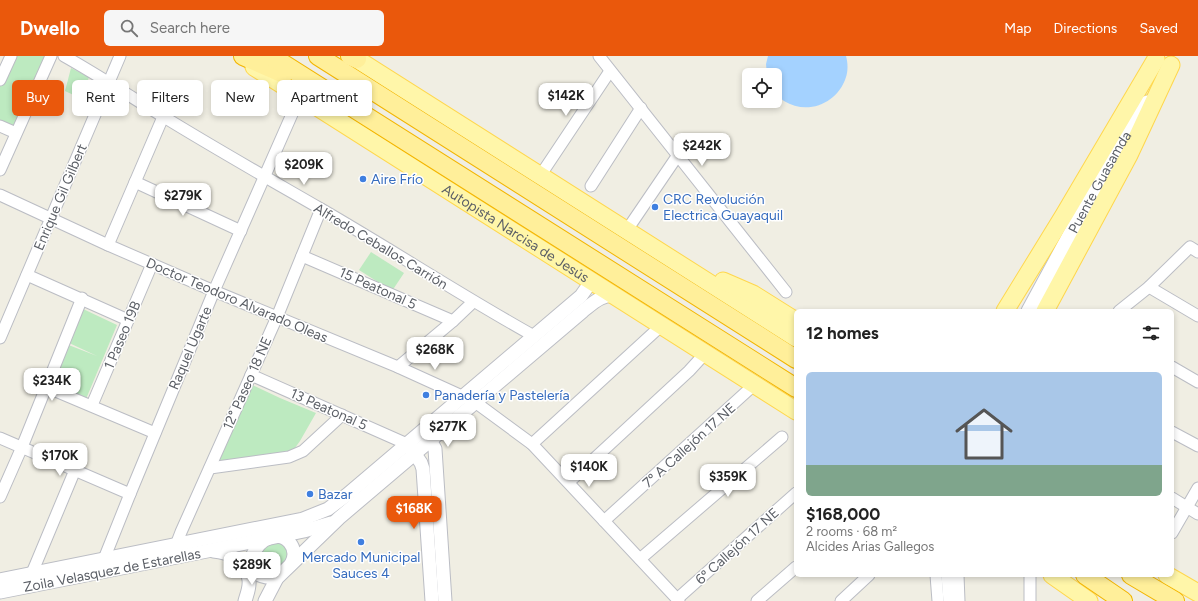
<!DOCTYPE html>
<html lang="en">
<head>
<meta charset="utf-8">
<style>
	:root { --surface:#fff; --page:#f6f6f6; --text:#222; --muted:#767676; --accent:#ea580c }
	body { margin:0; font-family:Figtree,sans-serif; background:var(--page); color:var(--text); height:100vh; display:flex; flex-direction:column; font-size:15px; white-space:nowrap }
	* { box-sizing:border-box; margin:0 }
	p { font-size:13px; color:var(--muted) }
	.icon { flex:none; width:22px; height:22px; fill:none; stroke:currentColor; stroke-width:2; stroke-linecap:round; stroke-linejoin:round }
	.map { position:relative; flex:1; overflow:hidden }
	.details { position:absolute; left:794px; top:253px; width:380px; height:268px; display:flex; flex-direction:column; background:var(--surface); border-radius:6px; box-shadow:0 2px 6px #0003 }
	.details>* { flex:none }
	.guide { position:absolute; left:12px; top:24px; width:380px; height:36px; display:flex; gap:8px }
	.fabs { position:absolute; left:742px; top:12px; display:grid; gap:8px }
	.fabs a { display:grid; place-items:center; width:40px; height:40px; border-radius:6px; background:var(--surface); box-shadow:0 2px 6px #0003; font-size:20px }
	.price { position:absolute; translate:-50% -34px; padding:0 9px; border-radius:8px; background:#fff; color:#222; font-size:13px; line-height:26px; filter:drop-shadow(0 1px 2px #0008) }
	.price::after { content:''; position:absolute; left:50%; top:24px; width:12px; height:9px; margin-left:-6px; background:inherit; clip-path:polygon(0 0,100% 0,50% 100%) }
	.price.on { background:var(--accent); color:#fff }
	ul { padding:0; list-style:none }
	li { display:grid; align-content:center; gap:8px; height:212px; padding:0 12px }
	li span { display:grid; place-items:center; height:124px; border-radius:6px; color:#555 }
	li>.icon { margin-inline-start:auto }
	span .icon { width:72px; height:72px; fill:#fffc; stroke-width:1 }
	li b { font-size:17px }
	h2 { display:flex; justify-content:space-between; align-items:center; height:48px; padding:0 12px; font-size:17px }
	.chip { padding:0 14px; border-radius:6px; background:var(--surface); box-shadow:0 2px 6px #0003; font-size:14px; line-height:36px }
	.chip.on { background:var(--accent); color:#fff }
	header { display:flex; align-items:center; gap:24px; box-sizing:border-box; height:56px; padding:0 20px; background:var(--accent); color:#fff }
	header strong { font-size:19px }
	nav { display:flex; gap:22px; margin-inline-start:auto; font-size:14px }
	.search { width:280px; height:36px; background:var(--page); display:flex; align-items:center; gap:10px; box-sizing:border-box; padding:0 14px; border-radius:6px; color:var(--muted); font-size:15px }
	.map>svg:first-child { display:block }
	.green { fill:#bdeac0 }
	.water { fill:#a4d2ff }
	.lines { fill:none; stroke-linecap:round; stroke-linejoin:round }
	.minor-casing { stroke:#bbbdc4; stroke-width:13 }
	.tertiary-casing { stroke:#bbbdc4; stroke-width:15 }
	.secondary-casing { stroke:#bcbfc6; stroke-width:17 }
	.primary-casing { stroke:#ffd74d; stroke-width:19 }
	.trunk-casing { stroke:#f3b500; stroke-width:20 }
	.minor { stroke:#fff; stroke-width:11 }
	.tertiary { stroke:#fff; stroke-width:13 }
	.secondary { stroke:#fff; stroke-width:15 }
	.primary { stroke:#fff6a9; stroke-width:17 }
	.trunk { stroke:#ffef9a; stroke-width:18 }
	.shop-dot { fill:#3f7fe0; stroke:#fff; stroke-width:1.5 }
	.labels { text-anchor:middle; stroke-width:3; stroke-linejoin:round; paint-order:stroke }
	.shop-label { font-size:14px; fill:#366cbe; stroke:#fff; text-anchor:start }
	.street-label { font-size:14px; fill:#5b5f66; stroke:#fff }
</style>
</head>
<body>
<header>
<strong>Dwello</strong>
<div class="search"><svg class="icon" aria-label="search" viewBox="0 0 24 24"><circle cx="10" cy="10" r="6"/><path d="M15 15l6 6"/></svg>Search here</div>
<nav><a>Map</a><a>Directions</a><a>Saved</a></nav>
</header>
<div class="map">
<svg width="1198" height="545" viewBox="0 0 1198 545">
	<rect width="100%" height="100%" fill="#f0eee3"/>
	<g class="green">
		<polygon points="13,0 48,0 13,76 0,70 0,30"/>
		<polygon points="71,12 89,21 82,43 65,35"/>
		<polygon points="371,196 404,217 392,235 359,214"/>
		<polygon points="81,252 117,269 86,343 50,326 66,288 97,300 67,286"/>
		<polygon points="248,327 280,342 316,357 300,385 292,396 215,408"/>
		<path d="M275 485 284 488 290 501C285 505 279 514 273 516 269 517 269 516 266 515 256 510 258 502 261 493Z"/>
	</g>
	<path class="water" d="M768 0H846C848 7 848 15 846 21 838 47 808 60 784 45 781 43 778 39 775 36V19H767L766 8Z"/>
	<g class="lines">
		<defs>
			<g id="minor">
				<path d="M64 0C98 19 131 41 164 61 216 93 269 123 321 153 392 194 462 240 534 280"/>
				<polyline points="599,0 786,236"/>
				<polyline points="0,24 11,0"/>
				<polyline points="0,70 16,77"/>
				<polyline points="0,114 51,0"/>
				<polyline points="540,120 610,15"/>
				<polyline points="135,126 241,175"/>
				<polyline points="591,130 641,52"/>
				<polyline points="0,139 108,189 214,235 398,311 475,346 532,388 679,545"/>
				<polyline points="627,174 678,99"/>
				<polyline points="108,189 163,61"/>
				<polyline points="302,200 453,265"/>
				<polyline points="27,219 128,264"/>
				<polyline points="1149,231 1198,260"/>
				<polyline points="1119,255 1149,231 1190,191 1198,196"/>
				<polyline points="0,282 120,0"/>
				<polyline points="398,311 453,265 473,246"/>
				<polyline points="1172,311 1198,326"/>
				<polyline points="251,319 407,388"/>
				<polyline points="46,331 155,377"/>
				<polyline points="92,349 152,208"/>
				<polyline points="1172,376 1198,390"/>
				<polyline points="0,382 130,438"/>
				<polyline points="532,388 662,269"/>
				<polyline points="210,412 289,401 303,395 342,359"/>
				<polyline points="569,426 689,315 700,303 707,298"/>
				<polyline points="0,441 22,391 82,242"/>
				<polyline points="1172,442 1198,458"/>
				<polyline points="604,465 755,328"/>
				<polyline points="1172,477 1198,432"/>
				<polyline points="177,495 176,489 181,476 277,261 321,153"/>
				<polyline points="104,503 130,438 214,235 300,40"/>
				<polyline points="640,503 782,381"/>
				<polyline points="32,517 75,414"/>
				<polyline points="936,519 938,545"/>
				<polyline points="958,519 959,545"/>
				<polyline points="1030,519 1030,545"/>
				<polyline points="677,543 796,437"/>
				<polyline points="757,545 796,511"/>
				<polyline points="841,545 869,519"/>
			</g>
			<g id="tertiary">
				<polyline points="430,384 435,393 445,545"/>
				<polyline points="410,391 421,407 423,413 432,545"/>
				<path d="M213 495C229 496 248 506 249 524 250 531 247 538 245 545"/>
				<path d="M244 509C253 518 263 522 277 522"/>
				<path d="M249 522C248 508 254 487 269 482 286 475 300 493 291 508"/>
				<polyline points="0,524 303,463 328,453 348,438 581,240 588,230 586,221"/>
				<polyline points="0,536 207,495 304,475 331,467"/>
				<path d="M265 545 277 522 339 462 583 255C593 247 603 237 617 240"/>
			</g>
			<g id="secondary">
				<path id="s1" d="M1029 255 1117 93 1147 47"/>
				<polyline points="949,519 951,545"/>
			</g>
			<g id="primary">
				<polyline points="352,0 796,282"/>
				<path id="s2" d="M254 11 796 355"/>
				<polyline points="723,225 753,238 796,265"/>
				<polyline points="1005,255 1064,159 1156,3"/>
				<polyline points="1045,255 1129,99 1171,9"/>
				<polyline points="1052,519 1089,545"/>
				<polyline points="1167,519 1198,537"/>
			</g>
			<g id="trunk">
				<polyline points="243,0 284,18"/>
				<polyline points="271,0 796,332"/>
				<polyline points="318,0 796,303"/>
				<polyline points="350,0 357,3"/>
				<polyline points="1085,519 1123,545"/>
				<polyline points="1131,519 1175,545"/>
			</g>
		</defs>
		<use href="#minor" class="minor-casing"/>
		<use href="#tertiary" class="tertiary-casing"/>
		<use href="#secondary" class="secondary-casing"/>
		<use href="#primary" class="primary-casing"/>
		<use href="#trunk" class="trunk-casing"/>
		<use href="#minor" class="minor"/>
		<use href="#tertiary" class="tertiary"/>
		<use href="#secondary" class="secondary"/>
		<use href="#primary" class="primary"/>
		<use href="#trunk" class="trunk"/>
	</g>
	<g class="shop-dot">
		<circle cx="363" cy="123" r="4"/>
		<circle cx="655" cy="151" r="4"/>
		<circle cx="426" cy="339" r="4"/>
		<circle cx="310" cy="438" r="4"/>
		<circle cx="361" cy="486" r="4"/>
	</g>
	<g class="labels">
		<g class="shop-label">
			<text x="371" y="128">Aire Frío</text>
			<text x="663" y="148">CRC Revolución<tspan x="663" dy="16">Electrica Guayaquil</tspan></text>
			<text x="434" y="344">Panadería y Pastelería</text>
			<text x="318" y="443">Bazar</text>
			<text x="361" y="506" text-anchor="middle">Mercado Municipal<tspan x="361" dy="16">Sauces 4</tspan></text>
		</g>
		<g class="street-label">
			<text dy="5" stroke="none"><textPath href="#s1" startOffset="147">Puente Guasamda</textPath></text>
			<text transform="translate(60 141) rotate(-67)" y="5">Enrique Gil Gilbert</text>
			<text dy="5" stroke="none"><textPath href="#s2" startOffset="310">Autopista Narcisa de Jesús</textPath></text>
			<text transform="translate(381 190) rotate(31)" y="5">Alfredo Ceballos Carrión</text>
			<text transform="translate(378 232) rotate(24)" y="5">15 Peatonal 5</text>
			<text transform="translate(237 244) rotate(23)" y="5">Doctor Teodoro Alvarado Oleas</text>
			<text transform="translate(122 279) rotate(-67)" y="5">1 Paseo 19B</text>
			<text transform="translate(190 292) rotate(-67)" y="5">Raquel Ugarte</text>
			<text transform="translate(247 327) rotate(-66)" y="5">12° Paseo 18 NE</text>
			<text transform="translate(329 353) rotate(24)" y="5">13 Peatonal 5</text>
			<text transform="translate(689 389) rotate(-42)" y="5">7º A Callejón 17 NE</text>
			<text transform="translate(737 490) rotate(-42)" y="5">6º Callejón 17 NE</text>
			<text transform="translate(112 514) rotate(-11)" y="5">Zoila Velasquez de Estarellas</text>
		</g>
	</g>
</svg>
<div class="fabs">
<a><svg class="icon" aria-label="locate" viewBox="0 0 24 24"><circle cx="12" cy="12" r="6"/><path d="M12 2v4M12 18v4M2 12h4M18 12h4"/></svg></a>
</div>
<b class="price" style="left:566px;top:61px">$142K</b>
<b class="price" style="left:702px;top:111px">$242K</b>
<b class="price" style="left:304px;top:130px">$209K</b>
<b class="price" style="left:183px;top:161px">$279K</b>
<b class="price" style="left:435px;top:315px">$268K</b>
<b class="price" style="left:52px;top:346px">$234K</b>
<b class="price" style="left:448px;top:392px">$277K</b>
<b class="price" style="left:60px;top:421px">$170K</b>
<b class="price" style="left:589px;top:432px">$140K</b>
<b class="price" style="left:728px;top:442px">$359K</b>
<b class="price on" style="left:414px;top:474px">$168K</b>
<b class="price" style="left:252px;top:530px">$289K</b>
<div class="guide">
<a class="chip on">Buy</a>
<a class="chip">Rent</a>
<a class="chip">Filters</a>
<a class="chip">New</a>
<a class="chip">Apartment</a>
</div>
<section class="details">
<h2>12 homes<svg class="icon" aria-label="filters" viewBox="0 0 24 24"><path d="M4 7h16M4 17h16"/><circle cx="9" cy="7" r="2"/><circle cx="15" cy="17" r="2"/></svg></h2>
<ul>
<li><span style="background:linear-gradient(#a9c7e8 75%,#7fa58c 0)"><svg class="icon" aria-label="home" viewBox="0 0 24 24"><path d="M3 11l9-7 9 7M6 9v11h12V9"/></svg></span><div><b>$168,000</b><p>2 rooms · 68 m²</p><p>Alcides Arias Gallegos</p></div></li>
</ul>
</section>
</div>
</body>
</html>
